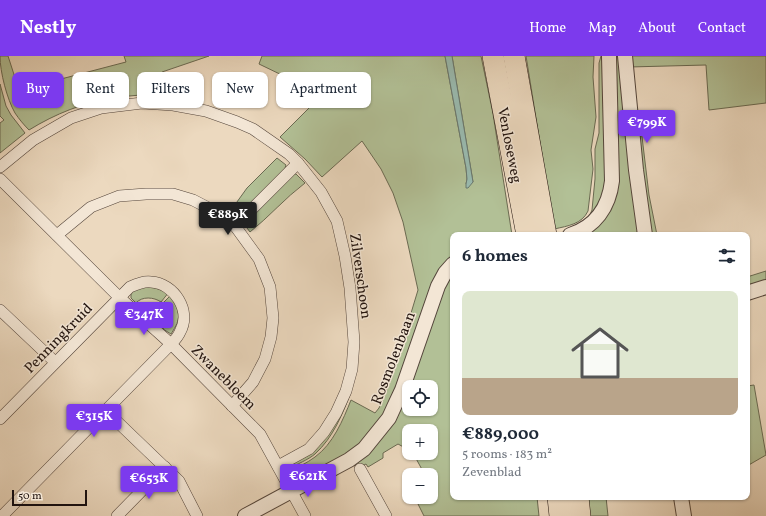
<!DOCTYPE html>
<html lang="en">
<head>
<meta charset="utf-8">
<style>
	:root { --surface:#fff; --page:#f6f6f7; --text:#1f2937; --muted:#747a83; --accent:#7c3aed }
	body { margin:0; font-family:Vollkorn,serif; background:var(--page); color:var(--text); height:100vh; display:flex; flex-direction:column; font-size:15px; white-space:nowrap }
	* { box-sizing:border-box; margin:0 }
	p { font-size:13px; color:var(--muted) }
	.icon { flex:none; width:22px; height:22px; fill:none; stroke:currentColor; stroke-width:2; stroke-linecap:round; stroke-linejoin:round }
	.map { position:relative; flex:1; overflow:hidden }
	.details { position:absolute; left:450px; top:176px; width:300px; height:268px; display:flex; flex-direction:column; background:var(--surface); border-radius:8px; box-shadow:0 1px 3px #0004 }
	.details>* { flex:none }
	.hud { position:absolute; left:12px; top:16px; width:378px; height:36px; display:flex; gap:8px }
	.fabs { position:absolute; left:402px; top:324px; display:grid; gap:8px }
	.fabs a { display:grid; place-items:center; width:36px; height:36px; border-radius:8px; background:var(--surface); box-shadow:0 1px 3px #0004; font-size:20px }
	.scale { position:absolute; left:12px; bottom:10px; width:75px; box-sizing:border-box; padding-left:4px; border:2px solid #22140f; border-top:0; font-size:11px; line-height:14px; white-space:nowrap; color:#22140f; -webkit-text-stroke:3px #f3e6d5; paint-order:stroke }
	.price { position:absolute; translate:-50% -34px; padding:0 9px; border-radius:4px; background:var(--accent); color:#fff; font-size:13px; line-height:26px; filter:drop-shadow(0 1px 2px #0008) }
	.price::after { content:''; position:absolute; left:50%; top:24px; width:12px; height:9px; margin-left:-6px; background:inherit; clip-path:polygon(0 0,100% 0,50% 100%) }
	.price.selected { background:#222; color:#fff }
	ul { padding:0; list-style:none }
	li { display:grid; align-content:center; gap:8px; height:212px; padding:0 12px }
	li span { display:grid; place-items:center; height:124px; border-radius:8px; color:#555 }
	li>.icon { margin-inline-start:auto }
	span .icon { width:72px; height:72px; fill:#fffc; stroke-width:1 }
	li b { font-size:17px }
	h2 { display:flex; justify-content:space-between; align-items:center; height:48px; padding:0 12px; font-size:17px }
	.pill { padding:0 14px; border-radius:8px; background:var(--surface); box-shadow:0 1px 3px #0004; font-size:14px; line-height:36px }
	.pill.selected { background:var(--accent); color:#fff }
	header { display:flex; align-items:center; gap:24px; box-sizing:border-box; height:56px; padding:0 20px; background:var(--accent); color:#fff }
	header strong { font-size:19px }
	nav { display:flex; gap:22px; margin-inline-start:auto; font-size:14px }
	.map>svg:first-child { display:block }
	.green { fill:#b2c096; stroke:#6a6a52; fill-rule:evenodd }
	.water { fill:#99baaf; stroke:#69786f }
	.lines { fill:none; stroke-linecap:round; stroke-linejoin:round }
	.minor-casing { stroke:#54453b; stroke-width:12 }
	.tertiary-casing { stroke:#54453b; stroke-width:16 }
	.motorway-casing { stroke:#22140f; stroke-width:22 }
	.minor { stroke:#f3e6d5; stroke-width:11 }
	.tertiary { stroke:#f3e6d5; stroke-width:14 }
	.motorway { stroke:#ecd9bf; stroke-width:21 }
	.labels { text-anchor:middle; stroke-width:3; stroke-linejoin:round; paint-order:stroke }
	.street-label { font-size:15px; fill:#22140f; stroke:#f3e6d5 }
</style>
</head>
<body>
<header>
<strong>Nestly</strong>
<nav><a>Home</a><a>Map</a><a>About</a><a>Contact</a></nav>
</header>
<div class="map">
<svg width="766" height="460" viewBox="0 0 766 460">
	<rect width="100%" height="100%" fill="#ecd9bf"/>
	<filter id="stains"><feTurbulence type="fractalNoise" baseFrequency=".005" numOctaves="4"/><feColorMatrix values="0 0 0 0 .2 0 0 0 0 .09 0 0 0 0 .02 0 0 0 .5 -.17"/></filter>
	<radialGradient id="worn" r=".72"><stop offset=".6" stop-color="#630" stop-opacity="0"/><stop offset="1" stop-color="#630" stop-opacity=".3"/></radialGradient>
	<g class="green">
		<path d="M0 0H8L19 34 126 6 124 0H209L162 16 161 38C146 39 130 39 115 42 84 46 55 58 29 74 24 69 19 63 15 57 7 43 0 16 0 0Z"/>
		<path d="M262 0H445L466 112 467 123 466 128 473 126 452 0H481L493 58 512 179H453V204L412 292 384 360 359 391 296 427 290 424 287 421 290 419V415C298 411 307 407 315 401 333 388 343 364 351 344L375 357 379 352 392 320 418 234 403 166 393 137 381 113 362 85 322 121 305 103 280 81 318 43 286 21 259 8Z"/>
		<path d="M526 0H594L593 21 596 61 591 94 593 113 588 155C582 168 568 170 554 173Z"/>
		<polygon points="601,0 604,0 606,122 604,140 589,161 592,154 595,123 595,93 599,77 599,7"/>
		<polygon points="615,0 622,0 638,176 623,179 584,179 609,155"/>
		<polygon points="628,0 766,0 766,47 709,54 706,9 629,11"/>
		<polygon points="0,28 6,50 11,59 25,77 0,97 0,67 4,64 0,60"/>
		<polygon points="636,64 640,64 649,139 657,179 648,179"/>
		<polygon points="277,102 286,109 285,112 240,160 234,160 229,157 247,132"/>
		<path d="M293 118H296L305 127C285 142 269 161 250 176L244 168Z"/>
		<polygon points="766,215 766,224 747,230 747,221"/>
		<path d="M453 217V441H537L539 460H424L418 448 435 438 431 431V419H425L413 397H431V375H409V394L398 388 383 397V402L368 411 366 408 358 412 356 409 354 410 352 407 369 393 446 229ZM409 331H431V353H409Z"/>
		<path d="M145 229 169 236 161 246C154 241 142 240 136 247L131 242V235Z"/>
		<path d="M172 238 174 241C179 259 182 261 171 278L163 273C167 265 169 256 162 248Z"/>
		<polygon points="754,329 766,399 747,410 747,330"/>
		<path d="M351 336C343 357 333 382 315 398 308 404 297 408 288 413V409L309 399Z"/>
		<polygon points="587,441 606,441 608,460 589,460"/>
	</g>
	<polygon class="water" points="445,0 452,0 473,126 468,132 466,132 466,128 467,123 466,112"/>
	<g class="lines">
		<defs>
			<g id="minor">
				<polyline points="0,111 33,84 71,62 101,52 142,47 173,49 206,55 237,66 253,73 289,98 298,107 321,136 337,165 345,200 350,232 354,286 352,313 346,335 336,357 324,376 309,393 278,410"/>
				<polyline points="0,123 119,241 171,288 260,378 305,460"/>
				<polyline points="235,170 298,107"/>
				<polyline points="57,179 91,151 119,140 146,138 173,138 193,144 220,158 235,170 259,203 270,231 273,262 271,281 265,303 253,326 232,350"/>
				<polyline points="0,254 55,306"/>
				<polyline points="105,354 179,425 197,460"/>
				<path d="M0 363 130 231C137 228 144 225 151 226 174 227 192 255 180 276 178 281 174 285 171 288L2 460"/>
				<polyline points="360,413 386,460"/>
				<polyline points="117,460 165,411"/>
			</g>
			<g id="tertiary">
				<polyline points="625,0 636,114 645,179"/>
				<path d="M570 179C595 171 609 151 612 125L609 0"/>
				<polyline points="747,237 766,231"/>
				<polyline points="681,441 684,460"/>
				<polyline points="245,460 349,404 364,393 389,362 394,351 402,334 438,230 445,217 453,208"/>
			</g>
			<g id="motorway">
				<polyline points="493,0 527,179"/>
				<polyline points="514,0 546,179"/>
				<polyline points="558,441 560,460"/>
				<polyline points="578,441 580,460"/>
			</g>
		</defs>
		<use href="#minor" class="minor-casing"/>
		<use href="#tertiary" class="tertiary-casing"/>
		<use href="#motorway" class="motorway-casing"/>
		<use href="#minor" class="minor"/>
		<use href="#tertiary" class="tertiary"/>
		<use href="#motorway" class="motorway"/>
	</g>
	<g class="labels">
		<g class="street-label">
			<text transform="translate(510 89) rotate(79)" y="5">Venloseweg</text>
			<text transform="translate(361 220) rotate(82)" y="5">Zilverschoon</text>
			<text transform="translate(58 282) rotate(-46)" y="5">Penningkruid</text>
			<text transform="translate(393 302) rotate(-69)" y="5">Rosmolenbaan</text>
			<text transform="translate(224 321) rotate(45)" y="5">Zwanebloem</text>
		</g>
	</g>
	<rect width="100%" height="100%" filter="url(#stains)"/>
	<rect width="100%" height="100%" fill="url(#worn)"/>
</svg>
<div class="fabs">
<a><svg class="icon" aria-label="locate" viewBox="0 0 24 24"><circle cx="12" cy="12" r="6"/><path d="M12 2v4M12 18v4M2 12h4M18 12h4"/></svg></a>
<a>+</a>
<a>−</a>
</div>
<div class="scale">50 m</div>
<b class="price" style="left:647px;top:88px">€799K</b>
<b class="price selected" style="left:228px;top:180px">€889K</b>
<b class="price" style="left:144px;top:280px">€347K</b>
<b class="price" style="left:94px;top:382px">€315K</b>
<b class="price" style="left:308px;top:442px">€621K</b>
<b class="price" style="left:149px;top:444px">€653K</b>
<div class="hud">
<a class="pill selected">Buy</a>
<a class="pill">Rent</a>
<a class="pill">Filters</a>
<a class="pill">New</a>
<a class="pill">Apartment</a>
</div>
<section class="details">
<h2>6 homes<svg class="icon" aria-label="filters" viewBox="0 0 24 24"><path d="M4 7h16M4 17h16"/><circle cx="9" cy="7" r="2"/><circle cx="15" cy="17" r="2"/></svg></h2>
<ul>
<li><span style="background:linear-gradient(#dfe7d0 70%,#b9a48a 0)"><svg class="icon" aria-label="home" viewBox="0 0 24 24"><path d="M3 11l9-7 9 7M6 9v11h12V9"/></svg></span><div><b>€889,000</b><p>5 rooms · 183 m²</p><p>Zevenblad</p></div></li>
</ul>
</section>
</div>
</body>
</html>
